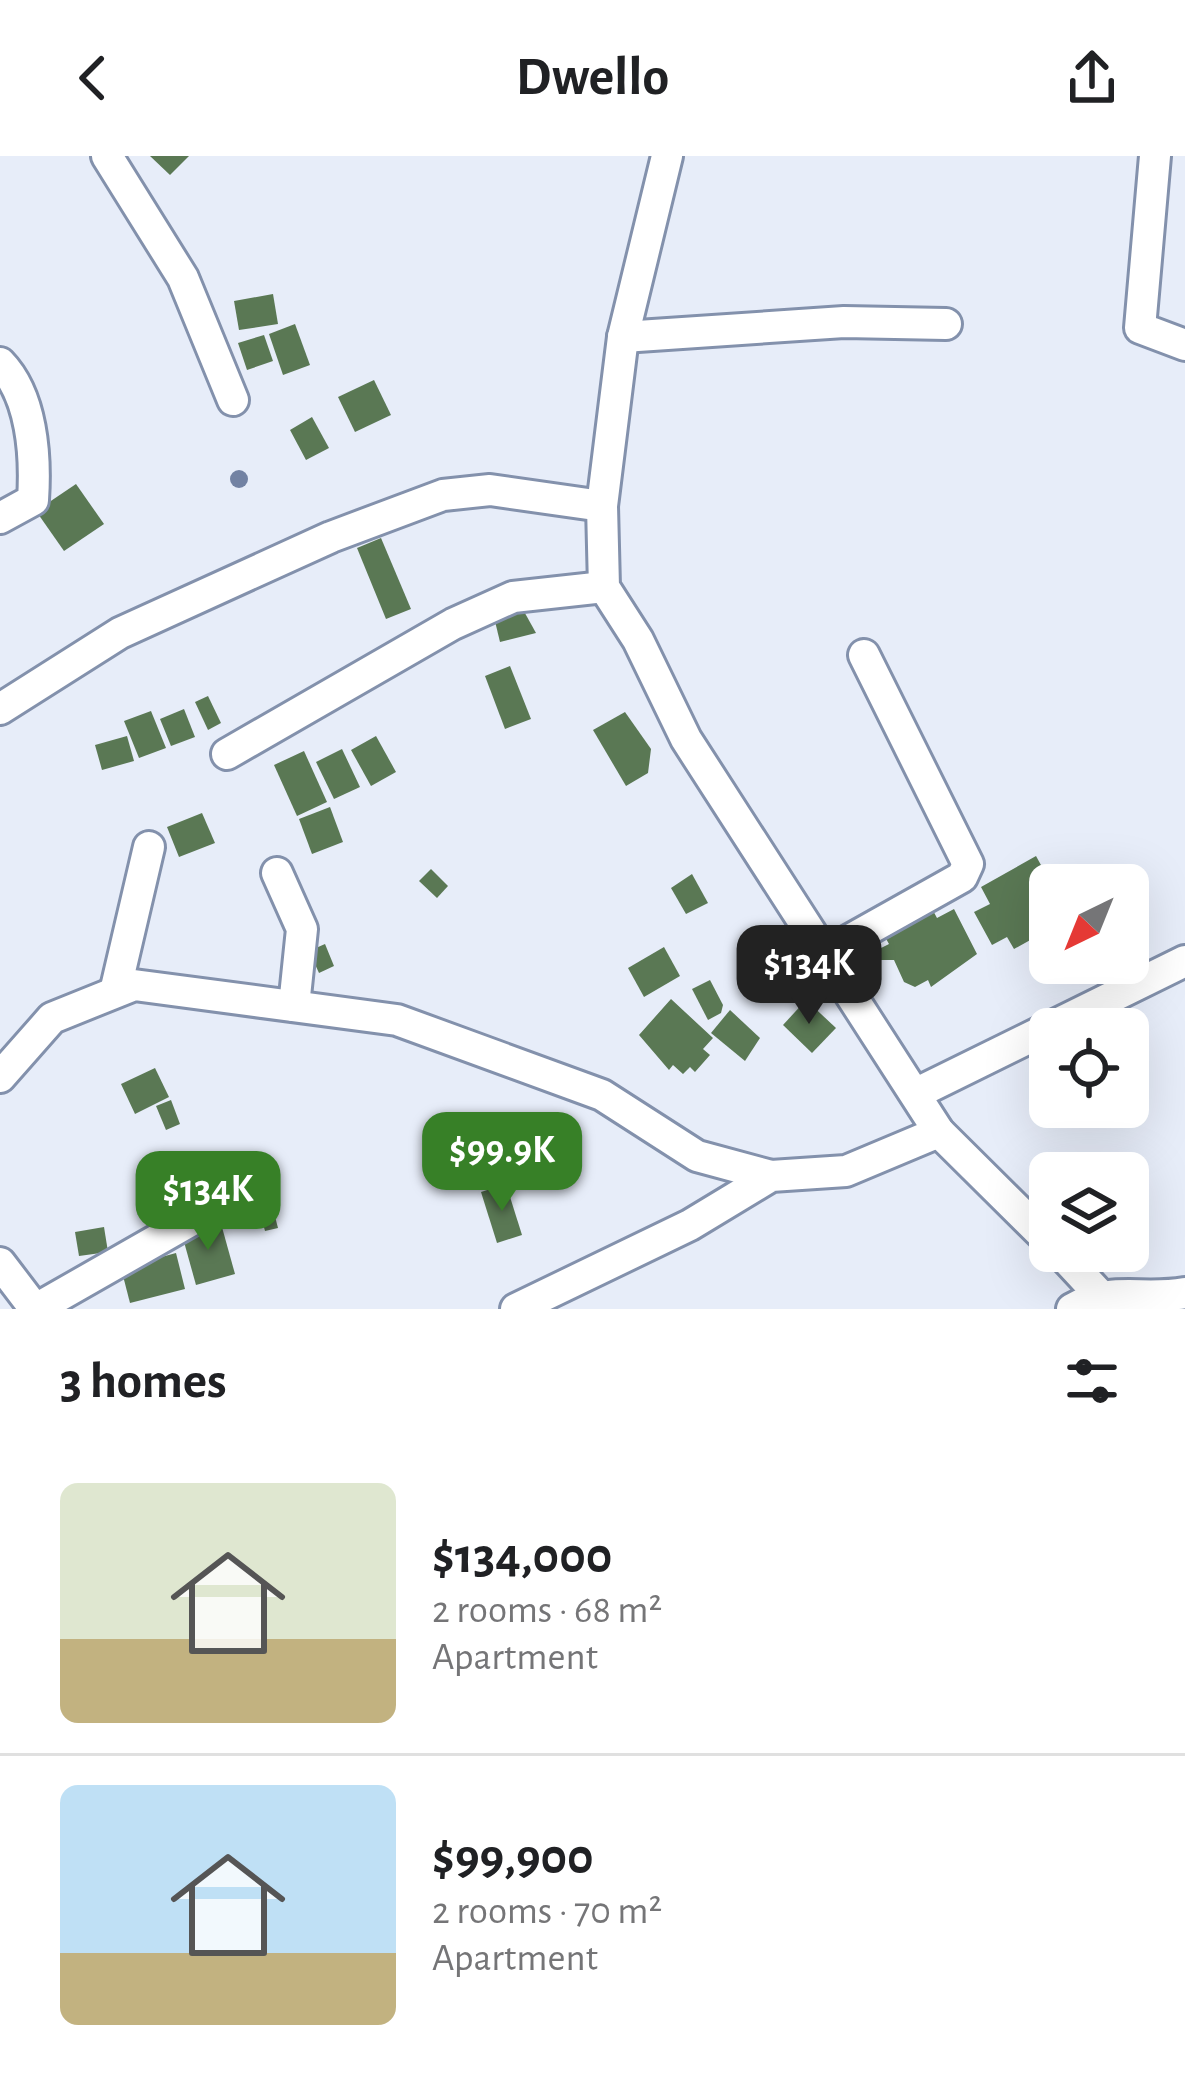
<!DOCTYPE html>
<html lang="en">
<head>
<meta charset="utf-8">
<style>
	:root { --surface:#fff; --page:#f6f6f6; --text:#202124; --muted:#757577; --line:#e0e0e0; --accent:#378027 }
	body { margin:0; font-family:"Alegreya Sans",sans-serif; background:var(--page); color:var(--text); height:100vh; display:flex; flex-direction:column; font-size:45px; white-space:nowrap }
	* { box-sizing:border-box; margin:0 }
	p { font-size:39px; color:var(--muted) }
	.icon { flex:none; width:66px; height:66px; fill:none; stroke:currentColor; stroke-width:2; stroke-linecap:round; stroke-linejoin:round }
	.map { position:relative; height:1153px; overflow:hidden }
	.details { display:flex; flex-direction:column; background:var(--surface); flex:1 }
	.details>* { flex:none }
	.needle { width:78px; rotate:223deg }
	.buttons { position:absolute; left:1029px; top:708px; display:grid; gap:24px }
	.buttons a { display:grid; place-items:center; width:120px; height:120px; border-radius:18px; background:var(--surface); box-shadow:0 12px 48px #0002; font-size:60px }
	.price { position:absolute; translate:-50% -102px; padding:0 27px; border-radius:24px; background:var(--accent); color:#fff; font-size:39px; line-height:78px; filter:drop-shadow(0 3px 6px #0008) }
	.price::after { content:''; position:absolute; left:50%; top:72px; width:36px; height:27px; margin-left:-18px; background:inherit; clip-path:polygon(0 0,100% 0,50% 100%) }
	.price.current { background:#222; color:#fff }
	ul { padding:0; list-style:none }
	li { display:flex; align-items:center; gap:36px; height:300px; padding:0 60px }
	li+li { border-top:3px solid var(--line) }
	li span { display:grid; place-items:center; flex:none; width:336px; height:240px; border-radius:18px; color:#555 }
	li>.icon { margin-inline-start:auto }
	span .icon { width:144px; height:144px; fill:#fffc; stroke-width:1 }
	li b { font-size:51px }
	h2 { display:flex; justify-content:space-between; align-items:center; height:144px; padding:0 60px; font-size:51px }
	header { display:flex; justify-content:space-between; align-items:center; height:156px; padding:0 60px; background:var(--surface); font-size:54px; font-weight:700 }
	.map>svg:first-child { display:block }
	.building { fill:#5a7854 }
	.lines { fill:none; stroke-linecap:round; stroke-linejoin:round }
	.street-casing { stroke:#8391ac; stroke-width:36 }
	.street { stroke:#fff; stroke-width:30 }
	.tree { fill:#7282a3 }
</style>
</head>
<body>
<header><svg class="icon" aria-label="back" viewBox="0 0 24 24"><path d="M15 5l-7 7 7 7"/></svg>Dwello<svg class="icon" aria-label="share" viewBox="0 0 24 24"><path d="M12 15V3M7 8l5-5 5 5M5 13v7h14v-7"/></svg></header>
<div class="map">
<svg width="1185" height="1153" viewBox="0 0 1185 1153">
	<rect width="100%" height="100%" fill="#e7edf9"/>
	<g class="building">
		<polygon points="150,0 189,0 170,19"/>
		<polygon points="273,138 278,168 239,174 234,145"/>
		<polygon points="295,168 310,209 283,219 269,178"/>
		<polygon points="264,179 273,205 247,214 238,187"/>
		<polygon points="374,224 391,259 355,276 338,241"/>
		<polygon points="312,261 329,292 306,304 290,274"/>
		<polygon points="76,328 104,368 64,395 36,355"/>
		<polygon points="381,382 411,453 386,463 357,392"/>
		<polygon points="521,450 536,477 500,486 493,457"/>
		<polygon points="510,510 531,563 505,573 485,520"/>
		<polygon points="208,540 221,567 208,574 195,546"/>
		<polygon points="184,553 195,581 171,590 160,563"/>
		<polygon points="151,555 166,592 139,602 124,565"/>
		<polygon points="625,556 651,593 648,617 626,630 593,574"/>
		<polygon points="127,580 134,605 102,614 95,589"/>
		<polygon points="376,580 396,616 371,630 351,594"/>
		<polygon points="342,593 360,631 334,643 316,606"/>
		<polygon points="304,595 327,646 297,660 274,609"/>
		<polygon points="330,651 343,686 312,698 299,663"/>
		<polygon points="202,657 215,687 179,701 167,671"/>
		<polygon points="1036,700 1052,729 1050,773 1014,793 1007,781 992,789 974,756 990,748 981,731"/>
		<polygon points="431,713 448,730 437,742 419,725"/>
		<polygon points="692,718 708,747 686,758 671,732"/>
		<polygon points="930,749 937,762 954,753 977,798 931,831 928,824 915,831 904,826 894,804 879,804 877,794 889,788 881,774"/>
		<polygon points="325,788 334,810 319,817 309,795"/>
		<polygon points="664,791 680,820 644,841 628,812"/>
		<polygon points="710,824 723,849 721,857 708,864 692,833"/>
		<polygon points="671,843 713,882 703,893 710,899 695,916 690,911 683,918 673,909 669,914 639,879"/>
		<polygon points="806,844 836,872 812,897 783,869"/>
		<polygon points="730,854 760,882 745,905 711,877"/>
		<polygon points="155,912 169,941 135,958 121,928"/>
		<polygon points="171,944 180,968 166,974 156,950"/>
		<polygon points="506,1028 522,1079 497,1087 481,1036"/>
		<polygon points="273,1053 278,1072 265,1075 260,1057"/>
		<polygon points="220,1064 235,1118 196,1129 181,1075"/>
		<polygon points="104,1071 108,1096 79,1100 75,1076"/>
		<polygon points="176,1097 185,1133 130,1147 121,1112"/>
	</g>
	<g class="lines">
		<defs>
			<g id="street">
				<polyline points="107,0 183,122 233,244"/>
				<polyline points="667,0 623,181 602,350 604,431 638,484 686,583 939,976 1050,1086"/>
				<polyline points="1155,0 1140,172 1185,189"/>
				<polyline points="623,181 844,166 946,168"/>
				<path d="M0 207C32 240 36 299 33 344L0 362"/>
				<polyline points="0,553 120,477 331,381 443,339 490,334 602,350"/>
				<polyline points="227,598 453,468 513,441 604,431"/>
				<polyline points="277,717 302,773 294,850"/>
				<polyline points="821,800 962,721 968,708 864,499"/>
				<polyline points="116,832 149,691"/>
				<polyline points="0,921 52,862 134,829 397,864 602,939 697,1000 771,1020"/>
				<polyline points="917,937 1185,805"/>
				<polyline points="1059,1095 1112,1152"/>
				<polyline points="0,1107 35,1153"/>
				<polyline points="36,1153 192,1064"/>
				<polyline points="516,1153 690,1069 771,1020 846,1015 939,976"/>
				<path d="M1072 1153C1114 1129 1139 1145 1185 1137"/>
			</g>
		</defs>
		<use href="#street" class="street-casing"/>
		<use href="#street" class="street"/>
	</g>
	<circle class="tree" cx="239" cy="323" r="9"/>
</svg>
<div class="buttons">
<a><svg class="needle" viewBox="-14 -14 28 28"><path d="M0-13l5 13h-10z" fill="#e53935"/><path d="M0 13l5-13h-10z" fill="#757577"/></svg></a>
<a><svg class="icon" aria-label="locate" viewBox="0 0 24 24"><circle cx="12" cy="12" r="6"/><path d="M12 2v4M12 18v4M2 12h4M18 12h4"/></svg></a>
<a><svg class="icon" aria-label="layers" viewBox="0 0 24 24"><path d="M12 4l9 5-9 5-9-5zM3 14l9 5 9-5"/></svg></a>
</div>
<b class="price current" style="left:809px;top:871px">$134K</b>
<b class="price" style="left:502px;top:1058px">$99.9K</b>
<b class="price" style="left:208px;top:1097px">$134K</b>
</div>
<section class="details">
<h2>3 homes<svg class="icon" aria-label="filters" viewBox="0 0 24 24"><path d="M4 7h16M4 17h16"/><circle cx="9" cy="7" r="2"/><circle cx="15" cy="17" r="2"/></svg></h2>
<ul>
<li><span style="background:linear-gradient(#dfe7d0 65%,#c2b280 0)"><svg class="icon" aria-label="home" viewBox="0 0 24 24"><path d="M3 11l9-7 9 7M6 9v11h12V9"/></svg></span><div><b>$134,000</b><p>2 rooms · 68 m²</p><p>Apartment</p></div></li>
<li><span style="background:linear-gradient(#bfe0f5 70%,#c2b280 0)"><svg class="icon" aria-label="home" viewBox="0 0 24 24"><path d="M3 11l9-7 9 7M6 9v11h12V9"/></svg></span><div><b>$99,900</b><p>2 rooms · 70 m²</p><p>Apartment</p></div></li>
</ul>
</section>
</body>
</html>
